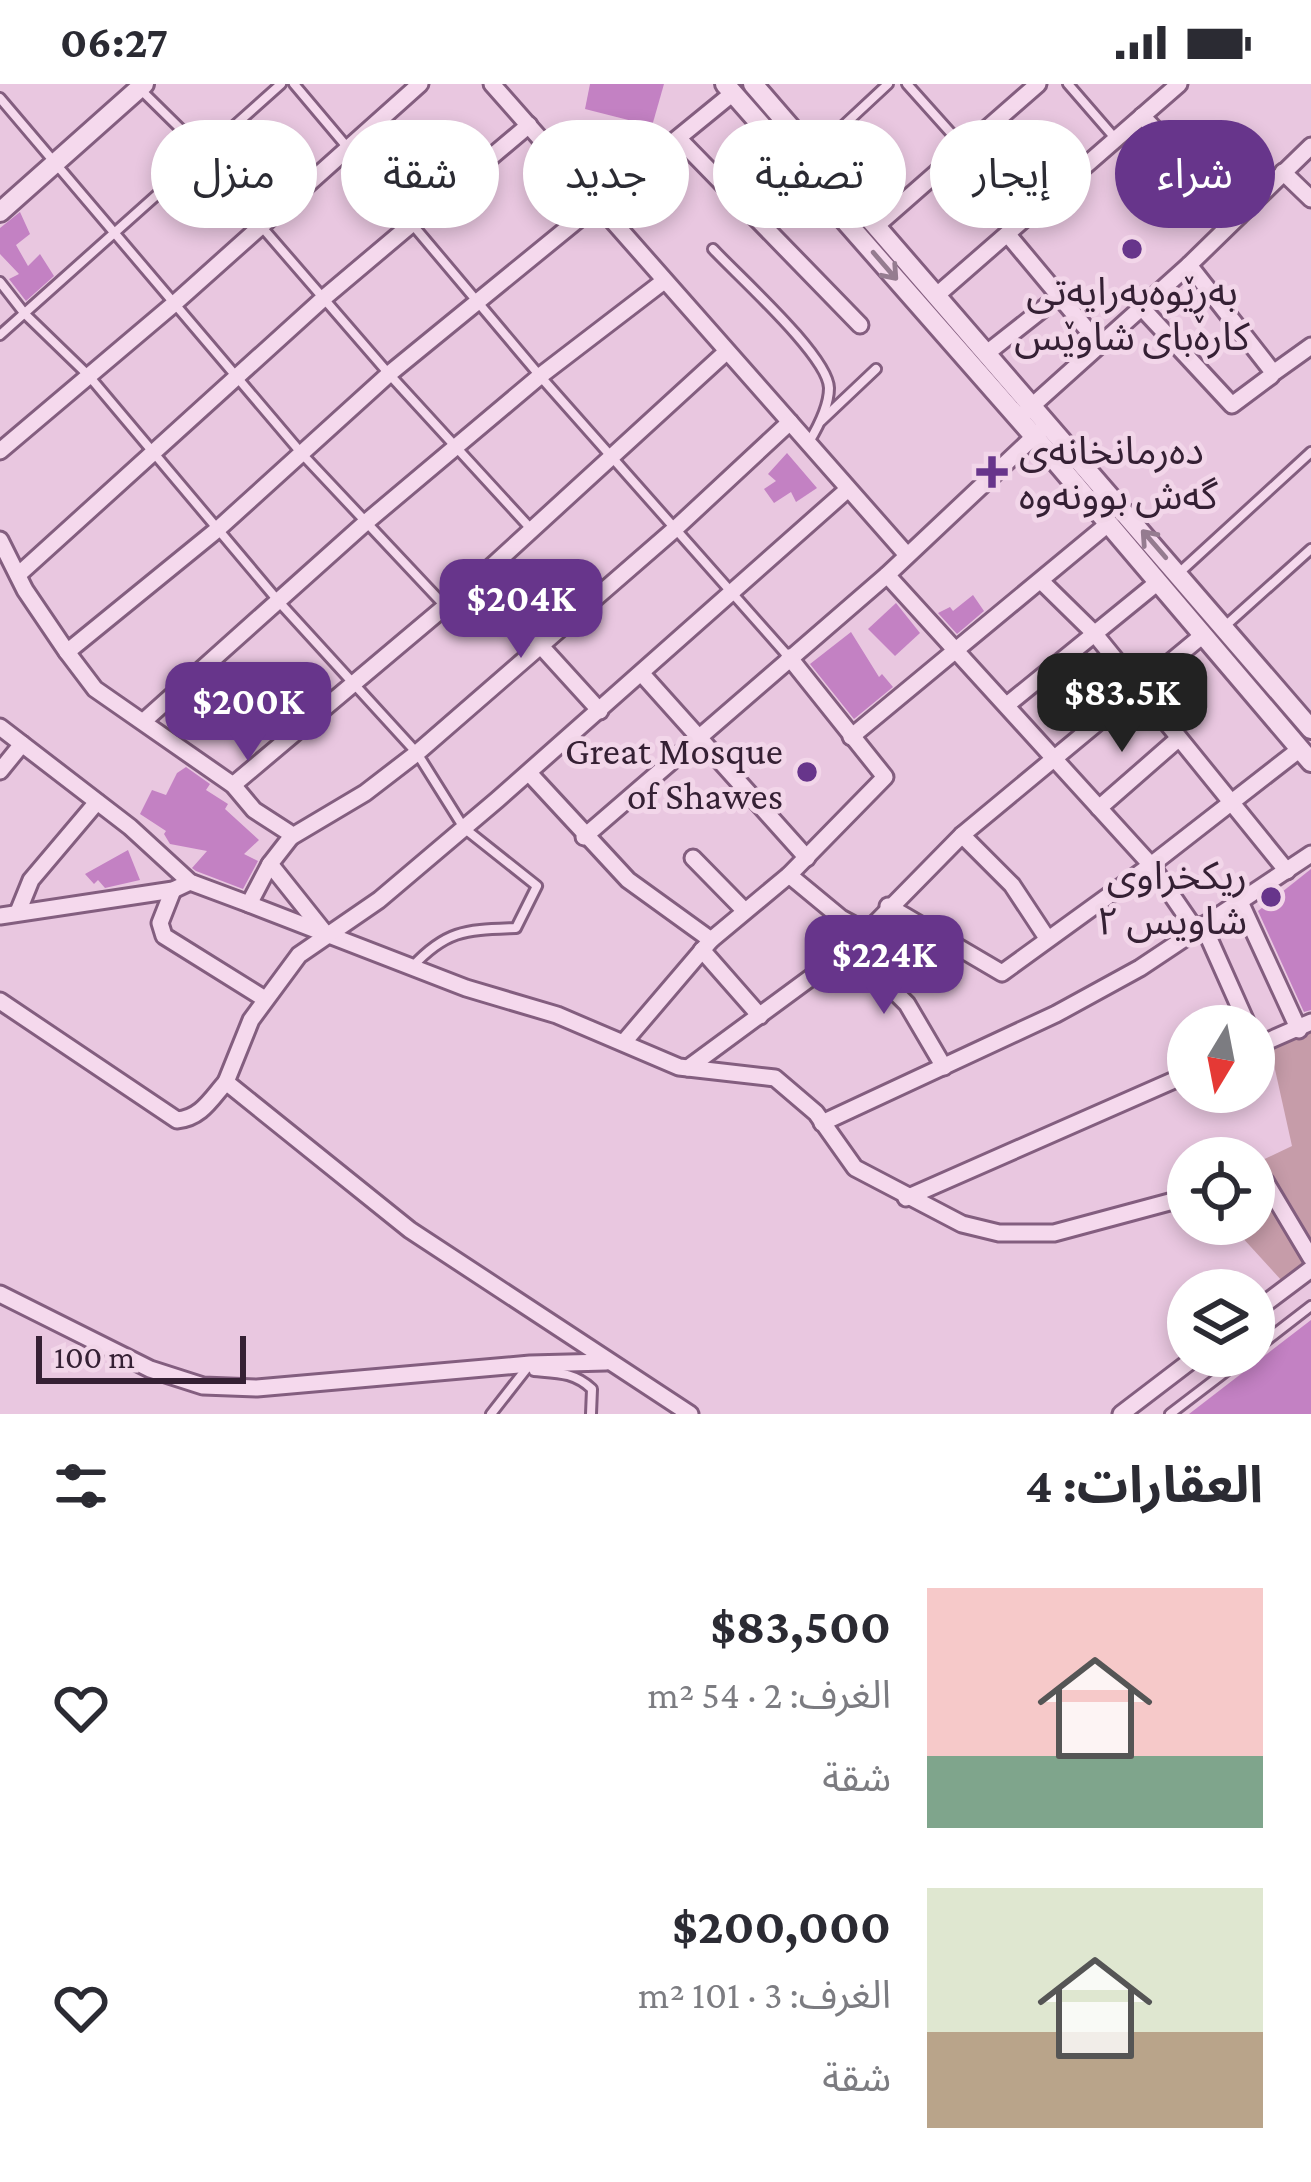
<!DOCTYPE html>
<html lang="ar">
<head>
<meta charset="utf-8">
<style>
	:root { --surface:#fff; --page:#f2f2f3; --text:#2b2b33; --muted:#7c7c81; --accent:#67358b }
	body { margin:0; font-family:"Crimson Pro","Noto Sans Arabic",serif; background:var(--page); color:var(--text); direction:rtl; height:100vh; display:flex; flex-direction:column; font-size:45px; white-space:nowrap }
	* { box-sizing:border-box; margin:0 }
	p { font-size:39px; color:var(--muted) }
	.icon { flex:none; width:66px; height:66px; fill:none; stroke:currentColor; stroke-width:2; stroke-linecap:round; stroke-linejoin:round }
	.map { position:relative; height:1330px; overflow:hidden; direction:ltr }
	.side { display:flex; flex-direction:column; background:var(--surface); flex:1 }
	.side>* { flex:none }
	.guide { position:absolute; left:36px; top:36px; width:1239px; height:108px; direction:rtl; display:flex; gap:24px }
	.needle { width:78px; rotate:190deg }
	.fabs { position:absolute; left:1167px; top:921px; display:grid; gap:24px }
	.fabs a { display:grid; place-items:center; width:108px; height:108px; border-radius:50%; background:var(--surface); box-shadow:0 6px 18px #0003; font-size:60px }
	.scale { position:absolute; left:36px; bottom:30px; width:210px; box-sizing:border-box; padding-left:12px; border:6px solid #352034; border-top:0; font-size:33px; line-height:42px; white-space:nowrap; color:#352034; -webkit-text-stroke:9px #f2d6e9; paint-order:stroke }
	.price { position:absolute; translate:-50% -102px; padding:0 27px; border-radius:24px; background:var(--accent); color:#fff; font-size:39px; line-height:78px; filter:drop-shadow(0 3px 6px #0008) }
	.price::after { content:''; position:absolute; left:50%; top:72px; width:36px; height:27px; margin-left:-18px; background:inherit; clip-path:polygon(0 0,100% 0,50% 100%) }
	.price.on { background:#222; color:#fff }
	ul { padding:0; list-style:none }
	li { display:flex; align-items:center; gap:36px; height:300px; padding:0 48px }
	li span { display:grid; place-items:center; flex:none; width:336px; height:240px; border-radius:0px; color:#555 }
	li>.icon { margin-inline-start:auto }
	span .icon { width:144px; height:144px; fill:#fffc; stroke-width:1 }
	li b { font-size:51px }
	h2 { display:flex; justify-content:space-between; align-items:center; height:144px; padding:0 48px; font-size:51px }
	.tag { padding:0 42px; border-radius:54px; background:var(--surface); box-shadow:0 6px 18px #0003; font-size:42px; line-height:108px }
	.tag.on { background:var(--accent); color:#fff }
	.status { display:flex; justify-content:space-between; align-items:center; height:84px; padding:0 60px; background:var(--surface); direction:ltr }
	.status svg { height:33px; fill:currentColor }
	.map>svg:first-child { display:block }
	.green { fill:#c69ca9 }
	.building { fill:#c381c3 }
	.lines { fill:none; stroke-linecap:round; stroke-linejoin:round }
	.service-casing { stroke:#835e7f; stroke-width:14 }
	.minor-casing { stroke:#835e7f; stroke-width:21 }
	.tertiary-casing { stroke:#835e7f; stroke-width:24 }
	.service { stroke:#f5d9ed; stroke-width:8 }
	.minor { stroke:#f5d9ed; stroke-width:15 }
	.tertiary { stroke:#f5d9ed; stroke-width:18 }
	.oneway { stroke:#957c90 }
	.poi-dot { fill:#67358b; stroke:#f2d6e9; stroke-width:4.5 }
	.labels { text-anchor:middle; stroke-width:10; stroke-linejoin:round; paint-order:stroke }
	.poi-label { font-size:39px; fill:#352034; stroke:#f2d6e9; text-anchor:end }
</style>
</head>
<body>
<div class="status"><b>06:27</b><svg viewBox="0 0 49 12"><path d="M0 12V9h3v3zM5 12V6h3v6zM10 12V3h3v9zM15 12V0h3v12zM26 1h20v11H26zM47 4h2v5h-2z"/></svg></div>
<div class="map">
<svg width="1311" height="1330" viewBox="0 0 1311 1330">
	<rect width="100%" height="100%" fill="#e9c7e0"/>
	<polygon class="green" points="1311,943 1311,1175 1282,1197 1240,1151 1240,1140 1254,1140 1254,1080 1292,1062 1270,963"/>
	<g class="building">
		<polygon points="590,0 664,0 652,42 585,25"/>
		<polygon points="20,128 30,150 16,161 28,182 40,170 54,192 26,217 9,195 19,190 0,170 0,144"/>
		<polygon points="787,369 817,404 796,418 791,408 774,419 764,405 776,397 768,390"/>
		<polygon points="973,511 984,527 957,550 938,529 950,523 953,527"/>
		<polygon points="896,519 920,549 895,572 868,545"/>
		<polygon points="851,548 879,593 882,590 893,603 854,635 810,580"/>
		<polygon points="186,683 210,700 206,706 228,720 225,725 259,756 244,770 258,777 243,805 196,787 192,784 207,767 170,760 164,750 166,747 140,730 152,706 166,711 177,689"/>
		<polygon points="128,766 140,796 105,804 98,796 94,800 85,790"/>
		<polygon points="1311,785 1311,926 1304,928 1258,827"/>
		<polygon points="1311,1236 1311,1330 1189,1330"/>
	</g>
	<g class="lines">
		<defs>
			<g id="service">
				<polyline points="294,0 540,292 787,571"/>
				<polyline points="907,0 1026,133"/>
				<polyline points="1068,0 1114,53"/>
				<polyline points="140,5 204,68 261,142 389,290 532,446"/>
				<polyline points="0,14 303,371 445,522"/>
				<polyline points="815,68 888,0"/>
				<path d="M713 165C738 192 828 272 829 304 829 322 818 343 809 358"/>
				<path d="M0 198 25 230 89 292 280 519 417 669 464 744 537 802 516 844C467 846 447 845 412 883"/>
				<polyline points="0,251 281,0"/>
				<polyline points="821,337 876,285"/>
				<polyline points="1180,488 1311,368"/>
				<polyline points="1224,543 1311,465"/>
				<polyline points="1254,1266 1311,1222"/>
				<path d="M534 1287C557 1289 574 1288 592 1305L591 1330"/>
				<polyline points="491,1330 527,1284"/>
				<polyline points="1170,1330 1246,1272"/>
			</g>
			<g id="minor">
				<polyline points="492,0 907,471"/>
				<polyline points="1142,32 1239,132"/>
				<polyline points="679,55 860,241"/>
				<polyline points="1283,88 1311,115"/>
				<polyline points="876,142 1038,0"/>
				<polyline points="1009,152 1100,261"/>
				<polyline points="937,211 1179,0"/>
				<polyline points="1142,224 1232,321 1271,292 1272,287 1189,181"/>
				<polyline points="987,269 1059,212"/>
				<polyline points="1272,290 1311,262"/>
				<polyline points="1023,330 1189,181 1311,62"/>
				<polyline points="0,367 175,219 420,0"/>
				<polyline points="0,456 25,506 67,568 218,445 389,290 733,9"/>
				<polyline points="18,491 325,213 529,41"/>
				<polyline points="887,491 1151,781 1195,845"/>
				<polyline points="479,494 600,627"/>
				<polyline points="1041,497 1094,549 1287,787"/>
				<polyline points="67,568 95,605 233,701 254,726 288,748 291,753 270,780 325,849"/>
				<polyline points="642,590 807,774"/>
				<polyline points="1007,621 1158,498"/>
				<polyline points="145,636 364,440 540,292 664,197"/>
				<polyline points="0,643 130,743 190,798 249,820 270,780"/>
				<polyline points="851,653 1108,440"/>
				<polyline points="0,687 22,660"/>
				<polyline points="529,689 628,796 711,856"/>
				<polyline points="233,701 479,494 725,269"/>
				<polyline points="1099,724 1178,655"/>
				<polyline points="962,751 1012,801 1047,854"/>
				<polyline points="291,753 365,709 417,669 676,444 790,338"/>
				<polyline points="584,753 887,491 1042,345"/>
				<polyline points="693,774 744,826"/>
				<polyline points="789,791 841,834 865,847"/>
				<polyline points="173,806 160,839 164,852 265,915"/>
				<polyline points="249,820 466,904 557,931 679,983 775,994 816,1029 855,1084 962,1140 999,1149 1054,1149 1188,1113"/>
				<polyline points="1241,820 1299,946"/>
				<polyline points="888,822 1002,889 1151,781 1300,665"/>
				<polyline points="18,828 31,796 97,718"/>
				<polyline points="0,832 173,806 190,798"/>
				<polyline points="1203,841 1248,942"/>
				<polyline points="851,864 907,920 944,983"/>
				<polyline points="702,866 760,932"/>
				<path d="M0 917 177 1036C201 1034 211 1015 226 998"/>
				<polyline points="624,958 711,856 789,791 885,693 789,573"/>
				<polyline points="1254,963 1311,938"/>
				<polyline points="688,984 851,864 962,751 1203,551"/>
				<polyline points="822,1039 1056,930 1140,884 1311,770"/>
				<polyline points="1254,1093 1265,1097 1311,1174"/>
				<polyline points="906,1114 1188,990"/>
				<polyline points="0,1210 150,1285 203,1302 257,1304 530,1280 606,1278"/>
				<polyline points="1254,1228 1311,1185"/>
				<polyline points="690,1330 410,1146 226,998 251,936 299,871 379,816 497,716 847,406"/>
				<polyline points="1121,1330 1197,1272"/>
			</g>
			<g id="tertiary">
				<polyline points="725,0 1034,352 1311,678"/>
				<polyline points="753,0 1311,645"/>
				<polyline points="0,128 144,0"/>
			</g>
		</defs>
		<use href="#service" class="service-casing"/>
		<use href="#minor" class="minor-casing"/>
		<use href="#tertiary" class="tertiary-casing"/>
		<use href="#service" class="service"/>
		<use href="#minor" class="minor"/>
		<use href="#tertiary" class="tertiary"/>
	</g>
	<defs><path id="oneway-shaft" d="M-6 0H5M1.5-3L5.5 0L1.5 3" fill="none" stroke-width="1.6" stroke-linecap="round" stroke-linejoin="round" transform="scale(3)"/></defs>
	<g class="oneway">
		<use href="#oneway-shaft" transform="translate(885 182) rotate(49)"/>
		<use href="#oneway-shaft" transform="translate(1154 460) rotate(-131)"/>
	</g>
	<g class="poi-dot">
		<circle cx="1132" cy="165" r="12"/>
		<path d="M986 370h12v12h12v12h-12v12h-12v-12h-12v-12h12z"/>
		<circle cx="807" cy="688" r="12"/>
		<circle cx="1271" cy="813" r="12"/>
	</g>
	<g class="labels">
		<g class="poi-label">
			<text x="1132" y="221" text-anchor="middle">بەڕێوەبەرایەتی<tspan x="1132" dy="45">کارەبای شاوێس</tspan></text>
			<text x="1019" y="380" text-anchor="start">دەرمانخانەی<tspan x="1019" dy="45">گەش بوونەوە</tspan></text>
			<text x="783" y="680">Great Mosque<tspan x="783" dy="45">of Shawes</tspan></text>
			<text x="1247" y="805">ريكخراوى<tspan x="1247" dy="45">۲ شاويس</tspan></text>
		</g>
	</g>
</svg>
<div class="fabs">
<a><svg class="needle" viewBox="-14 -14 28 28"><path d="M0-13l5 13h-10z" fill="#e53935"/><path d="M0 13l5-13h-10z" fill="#7c7c81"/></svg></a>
<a><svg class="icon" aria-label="locate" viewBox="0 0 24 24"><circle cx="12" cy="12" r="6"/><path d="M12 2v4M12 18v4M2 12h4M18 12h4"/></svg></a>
<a><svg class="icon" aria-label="layers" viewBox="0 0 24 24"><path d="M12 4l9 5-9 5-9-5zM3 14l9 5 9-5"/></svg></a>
</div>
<div class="scale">100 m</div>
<b class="price" style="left:521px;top:577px">$204K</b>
<b class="price on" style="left:1122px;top:671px">$83.5K</b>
<b class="price" style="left:248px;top:680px">$200K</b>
<b class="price" style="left:884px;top:933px">$224K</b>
<div class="guide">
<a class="tag on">شراء</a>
<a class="tag">إيجار</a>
<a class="tag">تصفية</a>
<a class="tag">جديد</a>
<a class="tag">شقة</a>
<a class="tag">منزل</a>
</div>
</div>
<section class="side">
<h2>العقارات: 4<svg class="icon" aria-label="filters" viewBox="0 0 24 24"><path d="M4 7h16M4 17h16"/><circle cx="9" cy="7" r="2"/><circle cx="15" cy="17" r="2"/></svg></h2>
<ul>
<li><span style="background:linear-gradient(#f6c9c9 70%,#7fa58c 0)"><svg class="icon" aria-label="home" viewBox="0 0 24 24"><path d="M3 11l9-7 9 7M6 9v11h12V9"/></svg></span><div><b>$83,500</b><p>الغرف: 2 · 54 m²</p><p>شقة</p></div><svg class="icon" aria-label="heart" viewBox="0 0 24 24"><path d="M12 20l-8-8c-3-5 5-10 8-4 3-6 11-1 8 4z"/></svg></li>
<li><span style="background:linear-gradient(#dfe7d0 60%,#b9a48a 0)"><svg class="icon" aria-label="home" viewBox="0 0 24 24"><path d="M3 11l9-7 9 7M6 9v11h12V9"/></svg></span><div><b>$200,000</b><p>الغرف: 3 · 101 m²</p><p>شقة</p></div><svg class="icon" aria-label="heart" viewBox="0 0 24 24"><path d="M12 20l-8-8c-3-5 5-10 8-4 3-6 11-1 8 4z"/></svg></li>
</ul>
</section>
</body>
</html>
